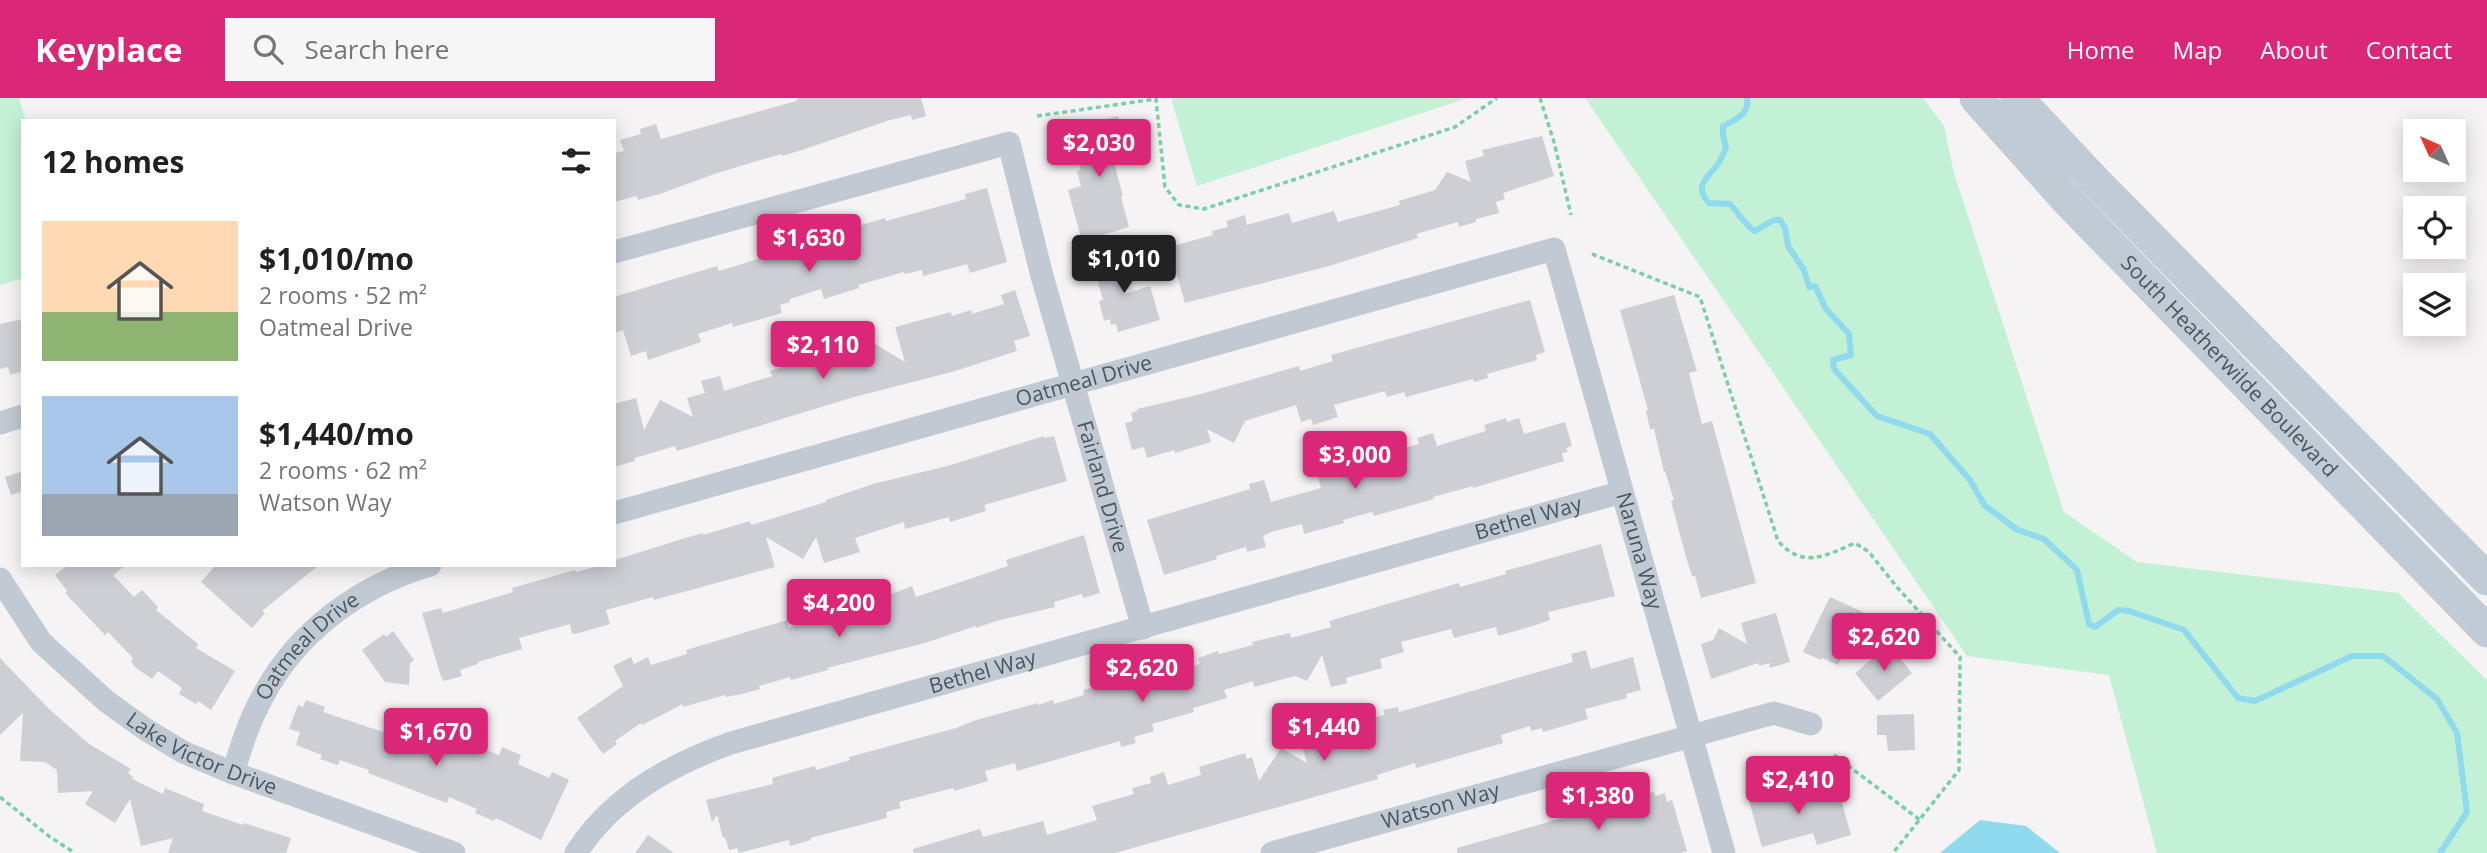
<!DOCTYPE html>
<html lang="en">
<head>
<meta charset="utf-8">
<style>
	:root { --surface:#fff; --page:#f6f6f6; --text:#202124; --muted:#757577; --accent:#db2777 }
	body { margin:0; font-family:"Open Sans",sans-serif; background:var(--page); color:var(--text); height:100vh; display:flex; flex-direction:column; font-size:26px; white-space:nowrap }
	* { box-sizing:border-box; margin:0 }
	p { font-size:23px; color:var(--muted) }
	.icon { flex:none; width:38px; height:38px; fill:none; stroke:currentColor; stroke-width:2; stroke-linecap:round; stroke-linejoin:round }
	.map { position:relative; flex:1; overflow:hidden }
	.panel { position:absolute; left:21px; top:21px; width:595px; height:448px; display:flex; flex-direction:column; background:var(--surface); border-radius:0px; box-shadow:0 4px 18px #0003 }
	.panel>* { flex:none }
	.needle { width:46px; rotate:315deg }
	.buttons { position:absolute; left:2403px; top:21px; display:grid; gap:14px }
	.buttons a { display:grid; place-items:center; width:63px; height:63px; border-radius:0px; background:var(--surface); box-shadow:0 4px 18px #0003; font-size:35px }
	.price { position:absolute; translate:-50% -60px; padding:0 16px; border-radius:7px; background:var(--accent); color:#fff; font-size:23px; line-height:46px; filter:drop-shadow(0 2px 4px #0008) }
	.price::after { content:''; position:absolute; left:50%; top:42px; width:21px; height:16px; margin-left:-10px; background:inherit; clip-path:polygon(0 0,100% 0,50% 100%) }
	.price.current { background:#222; color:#fff }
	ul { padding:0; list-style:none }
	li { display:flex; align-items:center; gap:21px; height:175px; padding:0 21px }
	li span { display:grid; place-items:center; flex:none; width:196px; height:140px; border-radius:0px; color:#555 }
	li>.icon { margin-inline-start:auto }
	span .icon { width:84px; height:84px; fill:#fffc; stroke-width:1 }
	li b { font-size:30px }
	h2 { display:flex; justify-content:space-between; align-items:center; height:84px; padding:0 21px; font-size:30px }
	header { display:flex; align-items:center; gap:42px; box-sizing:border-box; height:98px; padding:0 35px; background:var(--accent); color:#fff }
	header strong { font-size:33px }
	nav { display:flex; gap:38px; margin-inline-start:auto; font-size:24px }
	.search { width:490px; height:63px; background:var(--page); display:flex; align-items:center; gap:18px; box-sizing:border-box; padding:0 24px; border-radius:0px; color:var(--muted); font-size:26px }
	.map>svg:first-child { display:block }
	.green { fill:#c3f1d5 }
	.water { fill:#90daee }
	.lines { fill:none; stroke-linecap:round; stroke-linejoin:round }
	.stream { stroke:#90daee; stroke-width:6 }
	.building { fill:#cdcfd5 }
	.path { stroke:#7ad0a6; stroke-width:3.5; stroke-dasharray:5 3.5; stroke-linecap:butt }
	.minor { stroke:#c1cad2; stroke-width:23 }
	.secondary { stroke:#c1cbd6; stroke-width:33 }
	.labels { text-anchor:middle; stroke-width:7; stroke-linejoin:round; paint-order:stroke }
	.street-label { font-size:21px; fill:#4a5661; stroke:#fff }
</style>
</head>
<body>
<header>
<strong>Keyplace</strong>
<div class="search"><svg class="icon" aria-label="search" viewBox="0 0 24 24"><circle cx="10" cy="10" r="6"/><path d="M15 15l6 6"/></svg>Search here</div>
<nav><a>Home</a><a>Map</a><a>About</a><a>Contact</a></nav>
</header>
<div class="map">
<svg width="2487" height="755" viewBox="0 0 2487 755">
	<rect width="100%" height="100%" fill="#f5f3f3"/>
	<g class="green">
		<polygon points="0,0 19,0 26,23 23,23 23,180 0,187"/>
		<polygon points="1171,0 1468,0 1197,88"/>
		<polygon points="1585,0 1923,0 1944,28 1954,75 2064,414 2137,464 2398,495 2487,582 2487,755 2157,755 2109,577 1967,558"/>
	</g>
	<polygon class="water" points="1980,722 2026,728 2060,755 1940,755"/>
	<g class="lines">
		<path class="stream" d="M1747 0C1750 16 1735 22 1723 28V37L1726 50C1724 55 1721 61 1718 66 1707 80 1693 89 1709 105L1730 106C1738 114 1746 129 1755 133L1774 122H1780L1785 130 1788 148 1804 172 1809 189 1815 188 1826 211 1849 236 1851 257 1833 262 1834 271 1877 318 1930 336 1970 382 1985 408 2018 432 2044 441 2077 472 2089 526 2095 529 2118 512 2129 513 2184 532 2238 600 2255 603 2352 558H2383L2437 601 2457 635 2467 714 2440 755"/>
	</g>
	<g class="building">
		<polygon points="798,0 921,0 926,18 912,22 911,17 890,22 802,52 782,58 781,56 717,75 660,96 638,102 637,98 614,104 614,55 624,53 620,42 641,36 640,31 656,26 661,41 796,3"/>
		<polygon points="1118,18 1128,53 1112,57 1123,98 1121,99 1129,129 1082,143 1068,92 1081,88 1077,73 1081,72 1071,31"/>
		<polygon points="1542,38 1554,78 1503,95 1505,101 1496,104 1499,115 1476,121 1476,124 1459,129 1458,124 1416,136 1418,140 1329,168 1185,205 1169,149 1213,137 1212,133 1228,129 1226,123 1245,117 1247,127 1289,115 1292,125 1334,113 1338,124 1400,107 1399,103 1435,92 1447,74 1471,84 1465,63 1484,58 1482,52"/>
		<polygon points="987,90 1007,164 970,175 967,166 923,178 922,172 905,176 904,174 858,187 859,190 824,201 821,191 790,201 790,204 780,207 782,215 733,229 732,225 698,236 701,244 648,262 646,253 631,258 623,232 614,235 614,199 717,168 719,173 758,161 757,159 781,151 885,120 886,123 966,101 965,96"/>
		<polygon points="1123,157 1141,169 1124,196 1150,188 1160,222 1118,234 1116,226 1111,227 1110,221 1104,223 1099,203 1103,202 1093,167"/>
		<polygon points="1015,192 1030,238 1014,243 1017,253 952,274 854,299 677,353 675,348 635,360 635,363 614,369 614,306 636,300 644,332 660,302 693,319 687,300 705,295 701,283 720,278 724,293 772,278 770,273 812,260 809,250 846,239 855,268 870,243 905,264 895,229 951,214 952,218 971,212 972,216 1004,206 1001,197"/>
		<polygon points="1674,197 1697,273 1689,275 1702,326 1712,323 1756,485 1701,500 1695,478 1692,478 1686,459 1671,403 1674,402 1665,373 1664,374 1654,331 1650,331 1646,313 1648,312 1620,212"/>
		<polygon points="1530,202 1545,254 1536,257 1537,262 1487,276 1488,280 1474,284 1473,281 1406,299 1404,294 1387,299 1385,293 1334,307 1338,319 1313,327 1311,321 1301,324 1296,307 1245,323 1234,345 1207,331 1211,344 1175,355 1174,352 1147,360 1144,349 1132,352 1125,325 1133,323 1131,315 1137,313 1137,311 1197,297 1299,268 1300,273 1333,263 1331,257"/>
		<polygon points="23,221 23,273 10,277 8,269 0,271 0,226"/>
		<polygon points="1506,320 1507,324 1519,320 1524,336 1565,324 1572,348 1566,350 1568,354 1562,355 1564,363 1473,390 1473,388 1433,399 1434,401 1374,418 1372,414 1343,422 1344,425 1304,436 1302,426 1271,434 1263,438 1266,449 1247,454 1246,449 1216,458 1217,461 1164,477 1147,422 1250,391 1249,386 1264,382 1271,404 1321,390 1314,364 1332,359 1334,364 1350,360 1351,364 1419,346 1417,340 1433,335 1437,348 1486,333 1484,327"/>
		<polygon points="1044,338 1044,340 1054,338 1067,383 984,407 986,413 950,424 949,419 905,431 904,424 855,440 860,454 824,465 816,439 803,461 766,439 775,469 654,502 653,499 606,512 610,526 579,535 572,536 570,526 519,540 522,551 478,564 478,566 460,572 462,578 444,583 441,579 422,515 441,510 443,515 513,494 512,490 575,472 576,474 603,467 614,467 615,462 682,441 703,435 703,437 750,423 751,427 826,404 826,402 873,386 951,367"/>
		<polygon points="23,373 23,393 11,397 5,379"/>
		<polygon points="1084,437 1100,495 1083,500 1082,496 1054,504 1055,509 996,523 976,530 976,528 925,545 827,570 828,572 791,582 790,579 759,588 760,591 742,596 726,599 725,597 683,609 683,606 642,627 641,625 615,643 617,646 603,656 577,620 623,588 613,568 631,559 634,566 648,559 651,567 687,556 686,552 787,522 789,529 818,519 819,523 880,505 879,501 912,488 916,499 1008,468 1006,462"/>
		<polygon points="1601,446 1615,498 1548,514 1550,522 1533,528 1498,538 1496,529 1454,540 1451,531 1401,544 1404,554 1380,561 1382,570 1346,580 1347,585 1331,589 1322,557 1307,583 1295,578 1254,589 1253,583 1224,592 1227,600 1193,610 1194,614 1152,626 1154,633 1134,639 1136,645 1121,649 1120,643 1017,673 1015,665 985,673 988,683 954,693 953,690 899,704 901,710 886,714 887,720 810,740 811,742 790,748 789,742 739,755 737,750 729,752 725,739 723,740 717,717 712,724 706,702 773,686 772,680 815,668 816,672 850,662 849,659 956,630 976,622 1038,605 1038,607 1053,602 1054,606 1084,597 1083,592 1138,577 1164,571 1165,576 1200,566 1198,560 1218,553 1219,556 1253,547 1252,544 1290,535 1291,540 1331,529 1329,523 1459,485 1460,489 1485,482 1506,476 1505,473"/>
		<polygon points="68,467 126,467 113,477 134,499 142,492 158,509 156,512 198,546 196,550 235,573 211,612 198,603 196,606 179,596 182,590 158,573 152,581 136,570 131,564 133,560 108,534 105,537 65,495 67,493 55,477"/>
		<polygon points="216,467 319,467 262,513 265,515 252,530 201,484"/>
		<polygon points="1830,499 1863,514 1838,567 1822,560 1821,562 1803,554"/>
		<polygon points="1776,515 1790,564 1770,570 1769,565 1759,568 1758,565 1711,581 1701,546 1713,542 1719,530 1747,546 1741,525"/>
		<polygon points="393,533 414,562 410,565 409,587 385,584 362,552 384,536 386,539"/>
		<polygon points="1889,547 1912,575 1878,603 1855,575"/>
		<polygon points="1586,552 1591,571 1633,559 1641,592 1626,596 1627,600 1585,611 1588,621 1543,634 1542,630 1531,633 1530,628 1501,637 1503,645 1416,670 1415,665 1377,677 1378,681 1115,755 913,755 913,751 980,731 983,739 1043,723 1047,737 1097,722 1092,708 1134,696 1132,690 1151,685 1150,679 1164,674 1168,687 1201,677 1199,669 1245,655 1247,661 1252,659 1259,683 1281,650 1307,665 1302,648 1344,636 1341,628 1385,617 1383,612 1398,609 1399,614 1573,564 1571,556"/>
		<polygon points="0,560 49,611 89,646 131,671 128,675 133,679 132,681 163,696 165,690 204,706 202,713 243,727 244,725 291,740 286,755 168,755 173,740 141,748 130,701 115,725 85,706 93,693 58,695 57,672 45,664 20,663 23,615 0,637"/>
		<polygon points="306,602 325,609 323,614 383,634 387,623 482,656 484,651 499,657 502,649 521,657 518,666 549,680 552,674 569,682 541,742 496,720 494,723 475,715 477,711 449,699 447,705 368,675 369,672 340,662 338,667 320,661 322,657 296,647 300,634 289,631 298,607 303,609"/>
		<polygon points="1914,616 1915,652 1888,653 1886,637 1877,637 1877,617"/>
		<polygon points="1782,687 1786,701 1821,692 1823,696 1833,693 1835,700 1840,698 1851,737 1817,747 1813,735 1762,749 1747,696"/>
		<polygon points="1654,694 1655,698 1665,695 1667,704 1672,702 1687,753 1680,755 1457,755 1457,750"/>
		<polygon points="648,737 674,755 635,755"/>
	</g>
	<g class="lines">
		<g class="path">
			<polyline points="1540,0 1554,44 1571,117"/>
			<polyline points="1037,18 1156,1 1165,89 1179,107 1204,111 1455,29 1497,0"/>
			<path d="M1592 156 1700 199 1778 443C1803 471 1825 458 1855 445L1869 454 1896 488 1960 559 1959 672 1893 755"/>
			<polyline points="1834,657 1920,722"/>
			<polyline points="0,699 50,739 75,755"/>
		</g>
		<g class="minor">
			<path id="s1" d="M614 154 1009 45 1042 178 1143 530"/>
			<polyline points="0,325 23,318"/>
			<path id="s2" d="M614 415 1554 151 1724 755"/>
			<path id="s3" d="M0 481 41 544 106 603 145 631 183 654 233 675 454 755"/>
			<path id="s4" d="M233 675C241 649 249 623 262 600 296 534 359 488 430 467"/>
			<path id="s5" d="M576 755C611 700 671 666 731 645L1622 394"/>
			<path id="s6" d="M1272 755 1774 615 1811 626"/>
		</g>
		<g class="secondary">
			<path id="s7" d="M1976 0 2067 102 2487 533"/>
			<polyline points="2017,0 2091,79 2487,481"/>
		</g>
	</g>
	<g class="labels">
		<g class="street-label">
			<text dy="7" stroke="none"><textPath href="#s7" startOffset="369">South Heatherwilde Boulevard</textPath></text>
			<text dy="7" stroke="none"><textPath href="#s2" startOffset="488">Oatmeal Drive</textPath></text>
			<text dy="7" stroke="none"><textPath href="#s1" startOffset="766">Fairland Drive</textPath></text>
			<text dy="7" stroke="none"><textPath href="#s5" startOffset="1022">Bethel Way</textPath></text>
			<text dy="7" stroke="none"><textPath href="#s2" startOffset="1290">Naruna Way</textPath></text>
			<text dy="7" stroke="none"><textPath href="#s4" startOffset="150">Oatmeal Drive</textPath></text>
			<text dy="7" stroke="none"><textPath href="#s5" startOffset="455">Bethel Way</textPath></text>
			<text dy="7" stroke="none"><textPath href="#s3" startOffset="273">Lake Victor Drive</textPath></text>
			<text dy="7" stroke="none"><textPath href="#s6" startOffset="175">Watson Way</textPath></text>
		</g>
	</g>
</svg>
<div class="buttons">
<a><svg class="needle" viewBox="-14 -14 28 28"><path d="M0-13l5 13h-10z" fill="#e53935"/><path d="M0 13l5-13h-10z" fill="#757577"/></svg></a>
<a><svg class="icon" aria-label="locate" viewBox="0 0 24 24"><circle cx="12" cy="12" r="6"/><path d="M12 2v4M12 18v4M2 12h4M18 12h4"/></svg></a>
<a><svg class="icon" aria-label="layers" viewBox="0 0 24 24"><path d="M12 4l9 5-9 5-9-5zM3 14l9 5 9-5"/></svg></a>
</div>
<b class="price" style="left:1099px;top:81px">$2,030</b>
<b class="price" style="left:809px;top:176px">$1,630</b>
<b class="price current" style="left:1124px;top:197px">$1,010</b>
<b class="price" style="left:823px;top:283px">$2,110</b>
<b class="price" style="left:1355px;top:393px">$3,000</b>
<b class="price" style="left:839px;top:541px">$4,200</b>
<b class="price" style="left:1884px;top:575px">$2,620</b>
<b class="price" style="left:1142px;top:606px">$2,620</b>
<b class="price" style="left:1324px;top:665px">$1,440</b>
<b class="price" style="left:436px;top:670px">$1,670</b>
<b class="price" style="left:1798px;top:718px">$2,410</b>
<b class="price" style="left:1598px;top:734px">$1,380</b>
<section class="panel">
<h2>12 homes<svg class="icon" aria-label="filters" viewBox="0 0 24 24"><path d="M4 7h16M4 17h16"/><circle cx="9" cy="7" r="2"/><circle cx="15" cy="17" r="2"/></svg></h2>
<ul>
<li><span style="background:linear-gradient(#ffd9b3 65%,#8fb573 0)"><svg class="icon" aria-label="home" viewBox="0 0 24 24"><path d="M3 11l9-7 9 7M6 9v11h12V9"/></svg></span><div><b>$1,010/mo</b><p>2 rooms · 52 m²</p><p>Oatmeal Drive</p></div></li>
<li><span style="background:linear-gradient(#a9c7e8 70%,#9aa5b1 0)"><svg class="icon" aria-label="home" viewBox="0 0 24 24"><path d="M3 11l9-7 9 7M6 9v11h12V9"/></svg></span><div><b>$1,440/mo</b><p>2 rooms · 62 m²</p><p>Watson Way</p></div></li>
</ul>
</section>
</div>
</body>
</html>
